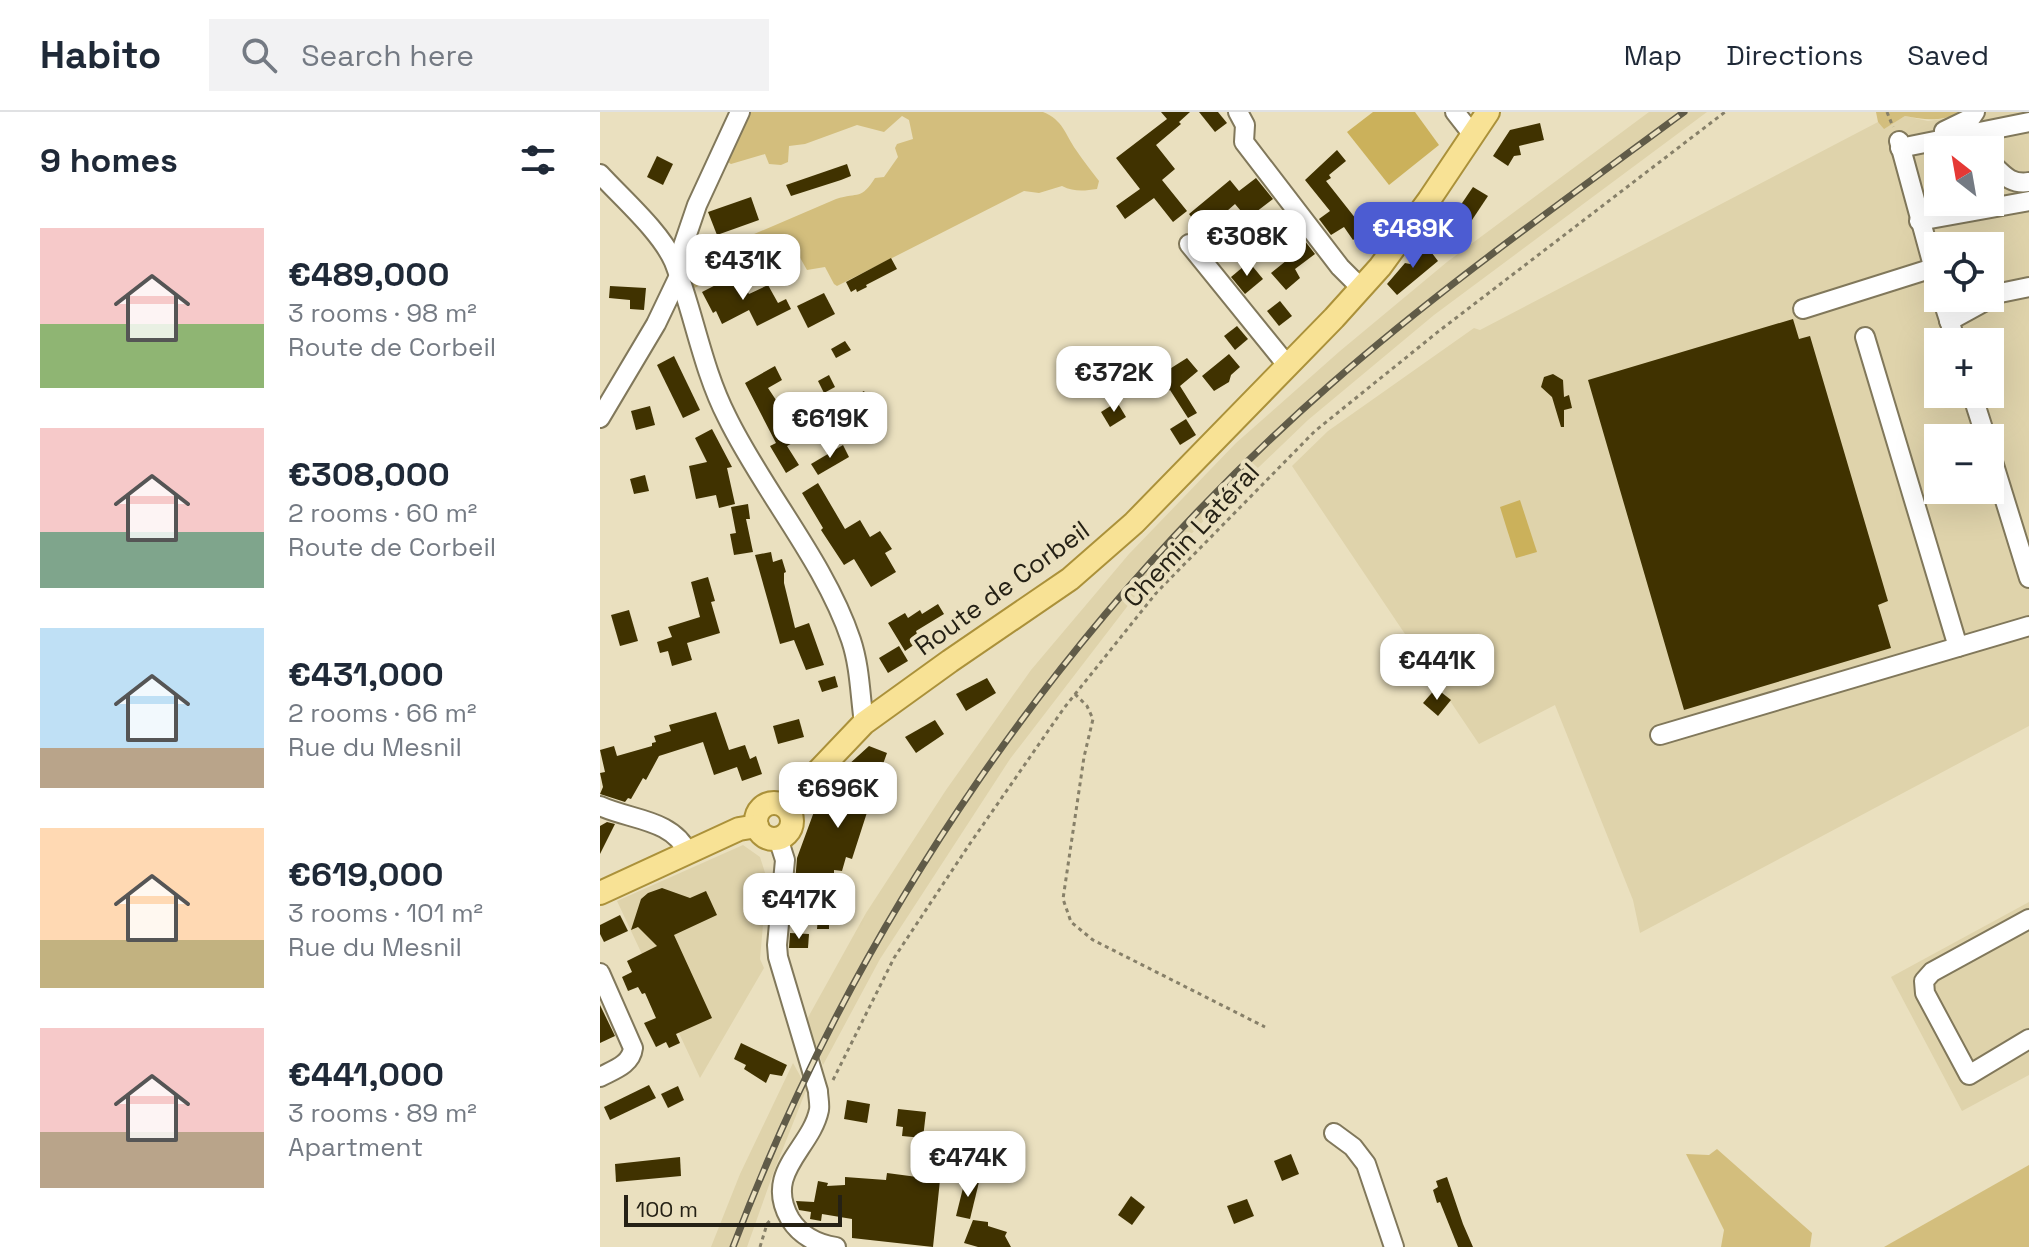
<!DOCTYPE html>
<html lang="en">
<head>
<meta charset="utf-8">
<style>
	:root { --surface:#fff; --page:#f2f2f3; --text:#1f2937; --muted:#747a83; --line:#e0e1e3; --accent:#4c5cd2 }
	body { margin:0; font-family:"Space Grotesk",sans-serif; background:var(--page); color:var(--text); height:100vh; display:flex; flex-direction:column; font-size:30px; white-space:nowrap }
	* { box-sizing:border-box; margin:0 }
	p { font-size:26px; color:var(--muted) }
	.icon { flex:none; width:44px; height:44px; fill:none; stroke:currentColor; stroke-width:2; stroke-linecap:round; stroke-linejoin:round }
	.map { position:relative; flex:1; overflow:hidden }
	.sheet { display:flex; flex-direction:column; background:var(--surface); width:600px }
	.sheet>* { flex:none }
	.needle { width:52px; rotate:329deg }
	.fabs { position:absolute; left:1324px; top:24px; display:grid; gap:16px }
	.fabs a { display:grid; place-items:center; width:80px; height:80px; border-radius:0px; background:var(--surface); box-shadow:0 8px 32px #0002; font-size:40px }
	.scale { position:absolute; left:24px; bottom:20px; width:218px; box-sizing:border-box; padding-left:8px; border:4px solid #252115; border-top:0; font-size:22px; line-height:28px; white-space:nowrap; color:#252115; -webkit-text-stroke:6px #eae0bf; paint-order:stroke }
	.price { position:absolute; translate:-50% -68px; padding:0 18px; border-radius:16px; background:#fff; color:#222; font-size:26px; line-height:52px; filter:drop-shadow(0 2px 4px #0008) }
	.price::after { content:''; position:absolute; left:50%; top:48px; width:24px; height:18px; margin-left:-12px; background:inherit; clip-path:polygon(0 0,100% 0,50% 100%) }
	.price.selected { background:var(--accent); color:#fff }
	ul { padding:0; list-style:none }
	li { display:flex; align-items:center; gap:24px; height:200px; padding:0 40px }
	li span { display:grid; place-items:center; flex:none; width:224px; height:160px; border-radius:0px; color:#555 }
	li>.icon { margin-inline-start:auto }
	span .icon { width:96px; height:96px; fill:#fffc; stroke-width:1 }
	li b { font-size:34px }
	h2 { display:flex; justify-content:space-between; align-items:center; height:96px; padding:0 40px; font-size:34px }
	header { display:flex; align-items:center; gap:48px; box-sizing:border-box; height:112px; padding:0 40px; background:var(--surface); border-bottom:2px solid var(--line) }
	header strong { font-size:38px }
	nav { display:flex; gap:44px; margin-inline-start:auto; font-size:28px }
	.search { width:560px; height:72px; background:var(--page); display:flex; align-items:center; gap:20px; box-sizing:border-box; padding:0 28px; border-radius:0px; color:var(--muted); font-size:30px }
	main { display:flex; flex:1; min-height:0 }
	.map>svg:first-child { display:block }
	.built { fill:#dfd3ab; fill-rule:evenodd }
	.green { fill:#d3be7d }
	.water { fill:#cbb15b }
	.building { fill:#403200 }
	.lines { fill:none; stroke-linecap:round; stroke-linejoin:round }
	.minor-casing { stroke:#81785b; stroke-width:22 }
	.major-casing { stroke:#ab913a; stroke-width:26 }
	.path { stroke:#878069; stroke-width:3; stroke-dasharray:4 4; stroke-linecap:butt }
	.minor { stroke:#fff; stroke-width:18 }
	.major { stroke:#f8e295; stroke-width:22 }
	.rail-casing { stroke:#605b48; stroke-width:7 }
	.rail { stroke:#eae0bf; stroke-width:4; stroke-dasharray:12; stroke-linecap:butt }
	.labels { text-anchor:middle; stroke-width:8; stroke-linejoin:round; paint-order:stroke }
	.street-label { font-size:26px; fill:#252115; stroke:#eae0bf }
</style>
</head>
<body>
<header>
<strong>Habito</strong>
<div class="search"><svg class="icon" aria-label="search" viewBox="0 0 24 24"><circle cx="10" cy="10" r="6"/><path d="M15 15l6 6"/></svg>Search here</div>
<nav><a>Map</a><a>Directions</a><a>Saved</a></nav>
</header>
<main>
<section class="sheet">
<h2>9 homes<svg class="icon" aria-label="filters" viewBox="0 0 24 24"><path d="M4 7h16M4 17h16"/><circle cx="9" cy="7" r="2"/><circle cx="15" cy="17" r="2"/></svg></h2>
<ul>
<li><span style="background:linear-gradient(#f6c9c9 60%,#8fb573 0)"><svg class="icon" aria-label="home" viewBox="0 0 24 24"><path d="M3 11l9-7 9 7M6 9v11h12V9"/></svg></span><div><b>€489,000</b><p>3 rooms · 98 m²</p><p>Route de Corbeil</p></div></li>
<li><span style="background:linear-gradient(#f6c9c9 65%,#7fa58c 0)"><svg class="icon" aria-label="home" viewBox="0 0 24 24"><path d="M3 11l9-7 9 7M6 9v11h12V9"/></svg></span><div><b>€308,000</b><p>2 rooms · 60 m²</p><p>Route de Corbeil</p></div></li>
<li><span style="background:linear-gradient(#bfe0f5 75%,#b9a48a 0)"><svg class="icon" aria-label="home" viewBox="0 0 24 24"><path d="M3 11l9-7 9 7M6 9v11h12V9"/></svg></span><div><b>€431,000</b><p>2 rooms · 66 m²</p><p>Rue du Mesnil</p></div></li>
<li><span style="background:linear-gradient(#ffd9b3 70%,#c2b280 0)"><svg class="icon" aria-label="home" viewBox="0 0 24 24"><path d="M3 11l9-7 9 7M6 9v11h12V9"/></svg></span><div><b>€619,000</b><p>3 rooms · 101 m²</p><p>Rue du Mesnil</p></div></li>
<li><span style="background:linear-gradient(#f6c9c9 65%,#b9a48a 0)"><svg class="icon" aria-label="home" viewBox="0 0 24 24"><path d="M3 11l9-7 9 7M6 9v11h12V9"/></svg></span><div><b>€441,000</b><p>3 rooms · 89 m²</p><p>Apartment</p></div></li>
</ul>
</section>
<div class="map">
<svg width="1429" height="1135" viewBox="0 0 1429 1135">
	<rect width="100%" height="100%" fill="#eae0bf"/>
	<g class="built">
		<polygon points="1049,0 1107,0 834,203 708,308 611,401 546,470 410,647 280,847 223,953 206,909 266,801 346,678 431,558 529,442 636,331 740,239 847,150"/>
		<path d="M1361 0H1429V614L1040 821 1033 788 955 593 879 632 692 354 728 319 874 216 880 218 1278 10 1285 16 1305 4 1328 9 1350 6ZM1338 38H1390V90H1338ZM1338 134H1390V186H1338ZM1338 230H1390V282H1338ZM1338 326H1390V378H1338Z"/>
		<polygon points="143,733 160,745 167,767 160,847 164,856 100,966 17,789"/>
		<polygon points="1429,790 1429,963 1362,999 1291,865"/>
		<polygon points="193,951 207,976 174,1059 147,1135 111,1135 140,1062"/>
	</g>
	<g class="green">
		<path d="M149 0H443C463 8 465 22 476 38 483 48 491 59 499 69L497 77C484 79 474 80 462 74L439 81 424 79 237 174 234 172 225 155 207 158 194 135 89 178 83 158 91 149 236 87C259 80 261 88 275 66L284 65 298 45 295 36 297 32 313 27 309 8 302 4 284 20 257 13 205 32 189 34 188 50 181 53 169 52 165 42 131 52 124 48Z"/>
		<path d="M1276 0H1361C1341 10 1325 8 1305 4L1284 17 1278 10Z"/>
		<polygon points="1117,1037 1212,1121 1210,1135 1121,1135 1124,1118 1086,1042 1109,1043"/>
		<polygon points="1429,1053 1429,1135 1284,1135"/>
	</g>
	<g class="water">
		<polygon points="773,0 815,0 839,33 789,73 747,20"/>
		<polygon points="920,388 937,440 916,446 900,395"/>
	</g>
	<g class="building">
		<polygon points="561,0 590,0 579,10 581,12 556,33 575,57 562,68 587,99 573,110 554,86 525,107 516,94 540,77 516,46 567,7"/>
		<polygon points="599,0 618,0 627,11 615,20"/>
		<polygon points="940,11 944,28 919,34 921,43 914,44 908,54 893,44 910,18"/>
		<polygon points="737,38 746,49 729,63 731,66 726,69 756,107 762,102 771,115 767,118 771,123 760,132 756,126 753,128 744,115 731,123 719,107 730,99 705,68"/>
		<polygon points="57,44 73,52 63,73 47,65"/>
		<polygon points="247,52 251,64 241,68 191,84 186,73"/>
		<polygon points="656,66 673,87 656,100 660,106 652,112 635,92 603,120 589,102 630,68 639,79"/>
		<polygon points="873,75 888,84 862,123 847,113"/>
		<polygon points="151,85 159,108 117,123 108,100"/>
		<polygon points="701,124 715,142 695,157 700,166 686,178 671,161 697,140 691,132"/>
		<polygon points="825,132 838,149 797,183 787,172 805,151 810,152"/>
		<polygon points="291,146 297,157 266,173 267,175 257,180 256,177 251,180 246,170"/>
		<polygon points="649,150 663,167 645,182 631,165"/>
		<polygon points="137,162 149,182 168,173 178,191 186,187 191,197 157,214 149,198 122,212 116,199 113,201 102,180"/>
		<polygon points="10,174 46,176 44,198 30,197 30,188 9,186"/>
		<polygon points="224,181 235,202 208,216 197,194"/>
		<polygon points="680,189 692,204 679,214 667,199"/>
		<polygon points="1193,207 1199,227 1210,224 1288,489 1278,493 1291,536 1084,598 988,268"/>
		<polygon points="637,214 648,227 635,238 624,224"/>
		<polygon points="245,229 251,238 236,246 231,237"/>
		<polygon points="629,242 640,255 631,263 629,270 614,279 602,264"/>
		<polygon points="74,244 100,298 83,306 57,253"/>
		<polygon points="587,246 598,259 580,274 597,301 588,306 570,278 558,285 549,270"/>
		<polygon points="175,254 182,268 168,276 188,306 184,308 196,329 187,334 199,353 186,361 170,334 176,331 145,271"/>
		<polygon points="953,262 963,268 964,285 969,283 972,296 964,298 964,315 961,315 952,285 941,275 944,265"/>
		<polygon points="229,263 235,275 224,281 218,269"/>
		<polygon points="264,279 278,304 259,314 245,290"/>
		<polygon points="517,290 526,305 510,315 501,300"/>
		<polygon points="50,294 55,313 36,318 31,299"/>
		<polygon points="586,307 596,323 580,333 570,317"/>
		<polygon points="112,317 132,355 127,356 135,392 119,396 116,383 96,387 89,354 107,350 95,326"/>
		<polygon points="243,333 249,345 218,363 211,352"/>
		<polygon points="45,363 49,379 34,382 30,367"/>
		<polygon points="218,371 245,417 260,408 270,425 280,419 292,437 285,441 296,460 271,475 254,447 244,453 221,418 223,416 202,381"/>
		<polygon points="148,392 150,407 146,407 153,440 134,443 130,422 136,421 131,395"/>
		<polygon points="171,440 173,450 182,447 186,460 184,461 184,471 195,516 209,511 224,553 206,558 194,528 180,532 155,443"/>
		<polygon points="108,465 115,489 111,490 120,521 87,531 92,548 72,554 68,539 60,541 57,530 72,525 68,515 100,505 91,470"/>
		<polygon points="338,492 344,502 316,519 317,522 314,524 318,530 305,539 288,511 305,501 308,506 320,498 322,502"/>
		<polygon points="29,498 38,529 20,534 11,503"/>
		<polygon points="299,534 308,549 288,561 279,546"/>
		<polygon points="235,564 238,575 222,580 218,569"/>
		<polygon points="387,566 396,581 366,599 356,582"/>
		<polygon points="836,576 851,588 838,604 823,591"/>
		<polygon points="116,600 129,638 145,633 150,647 156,644 162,662 142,669 137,655 114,663 103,630 59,644 46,668 43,666 31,687 28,686 25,690 0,682 3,675 0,661 5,660 0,638 14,634 17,644 52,634 52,631 56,630 54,624 71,619 69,613"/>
		<polygon points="199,607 204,625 178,632 173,614"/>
		<polygon points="335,608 344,622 316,641 305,625"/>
		<polygon points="269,634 287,641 278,666 288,669 288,673 282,691 271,688 252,747 246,745 242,759 234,758 234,764 229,764 226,798 193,795 197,746 215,697 232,703 247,654"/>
		<polygon points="7,710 15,712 0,742 0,714"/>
		<polygon points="62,776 90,786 106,779 117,803 74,823 112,906 76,922 80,931 69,936 66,930 56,935 44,911 56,906 45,881 42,882 38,875 28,879 22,865 32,860 27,849 57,834 38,815 31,818 41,787 48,781"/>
		<polygon points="20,803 28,819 4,830 0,822 0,813"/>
		<polygon points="218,805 229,806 229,817 217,817"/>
		<polygon points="190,821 209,822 208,836 189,836"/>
		<polygon points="0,893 15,924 0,931"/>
		<polygon points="141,931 187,953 182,964 170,962 166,971 144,957 146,953 134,947"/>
		<polygon points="49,973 56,986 10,1008 4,995"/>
		<polygon points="78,974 84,988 68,996 61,982"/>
		<polygon points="247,988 270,992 267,1011 244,1007"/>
		<polygon points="298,997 326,1000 323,1026 302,1024 303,1015 296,1014"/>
		<polygon points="691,1042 699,1062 682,1069 674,1049"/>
		<polygon points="80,1045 81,1064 16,1070 15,1052"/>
		<polygon points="287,1061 340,1068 333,1135 252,1126 252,1107 222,1102 221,1109 210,1107 211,1100 199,1098 196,1089 214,1090 218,1069 228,1071 227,1074 245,1073 245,1065 286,1068"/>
		<polygon points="847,1065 863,1112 873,1135 858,1135 840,1090 837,1091 833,1078 838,1075 836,1069"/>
		<polygon points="365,1068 379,1070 370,1107 356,1104"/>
		<polygon points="531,1084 545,1095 532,1113 518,1103"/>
		<polygon points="647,1087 654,1104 634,1112 627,1094"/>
		<polygon points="373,1108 388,1110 388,1114 407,1120 405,1124 411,1135 378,1135 364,1131"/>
	</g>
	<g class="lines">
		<defs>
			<g id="minor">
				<polyline points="638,0 645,13 644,30 740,155 761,176"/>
				<polyline points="855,0 873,23"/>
				<polyline points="1344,19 1371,6 1375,0"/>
				<polyline points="1362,22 1378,38"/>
				<polyline points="1299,29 1338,172"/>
				<polyline points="1300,36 1429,10"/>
				<path d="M1390 50C1403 62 1410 73 1429 70"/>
				<path d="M0 62C23 87 61 120 74 150 94 201 102 256 127 305 163 379 225 450 251 528 260 555 260 583 264 611"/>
				<polyline points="1319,109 1429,89"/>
				<polyline points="589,132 687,253"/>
				<polyline points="1342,186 1356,230"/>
				<polyline points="1203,197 1333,156"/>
				<polyline points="1349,209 1400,181 1429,175"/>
				<polyline points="1265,225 1358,535"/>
				<polyline points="1372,282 1386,326"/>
				<polyline points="0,306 56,212 78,166 83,134 97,93 140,0"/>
				<polyline points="1390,340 1429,466"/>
				<polyline points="1060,623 1429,514"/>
				<path d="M0 694C30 708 73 707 88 741"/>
				<path d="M178 726 185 748 177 833 178 845 218 979C218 985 220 992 219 998 211 1037 163 1060 190 1107 200 1123 217 1132 236 1135"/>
				<polyline points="1429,807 1332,860 1324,869 1325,881 1369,963 1429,927"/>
				<path d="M0 861 33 936C31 953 13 958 0 965"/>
				<polyline points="734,1021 753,1035 766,1052 794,1135"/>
			</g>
			<g id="major">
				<circle cx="174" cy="709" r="18"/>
				<polyline points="185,694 264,611 350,549 470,467 534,411 734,206 780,155 829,88 888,0"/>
				<polyline points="0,781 139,717 157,714"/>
			</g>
		</defs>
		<use href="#minor" class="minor-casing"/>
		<use href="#major" class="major-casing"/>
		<g class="path">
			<polyline points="1287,0 1293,15"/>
			<polyline points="475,582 487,594 493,607 484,645 463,787 471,810 493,828 665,915"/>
			<polyline points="233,968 294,846 369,733 464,596 557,480 715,319 839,219 1125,0"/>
			<polyline points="160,1135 167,1112 172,1106"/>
		</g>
		<use href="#minor" class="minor"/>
		<use href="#major" class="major"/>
		<defs>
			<path id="rail" d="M133 1135C258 806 465 505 731 272 843 174 965 88 1084 0"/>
		</defs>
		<use href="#rail" class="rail-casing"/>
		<use href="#rail" class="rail"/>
	</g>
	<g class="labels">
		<g class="street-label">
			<text transform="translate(591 423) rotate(-47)" y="9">Chemin Latéral</text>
			<text transform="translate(402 476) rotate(-36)" y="9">Route de Corbeil</text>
		</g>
	</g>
</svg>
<div class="fabs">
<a><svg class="needle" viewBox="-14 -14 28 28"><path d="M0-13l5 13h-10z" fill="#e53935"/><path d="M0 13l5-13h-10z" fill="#747a83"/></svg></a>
<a><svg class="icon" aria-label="locate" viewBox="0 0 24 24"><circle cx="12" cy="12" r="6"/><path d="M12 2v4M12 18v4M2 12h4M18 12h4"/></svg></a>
<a>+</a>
<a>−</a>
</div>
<div class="scale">100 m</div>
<b class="price selected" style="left:813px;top:158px">€489K</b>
<b class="price" style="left:647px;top:166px">€308K</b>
<b class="price" style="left:143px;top:190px">€431K</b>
<b class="price" style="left:514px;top:302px">€372K</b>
<b class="price" style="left:230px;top:348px">€619K</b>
<b class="price" style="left:837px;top:590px">€441K</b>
<b class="price" style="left:238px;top:718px">€696K</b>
<b class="price" style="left:199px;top:829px">€417K</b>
<b class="price" style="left:368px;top:1087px">€474K</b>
</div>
</main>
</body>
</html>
